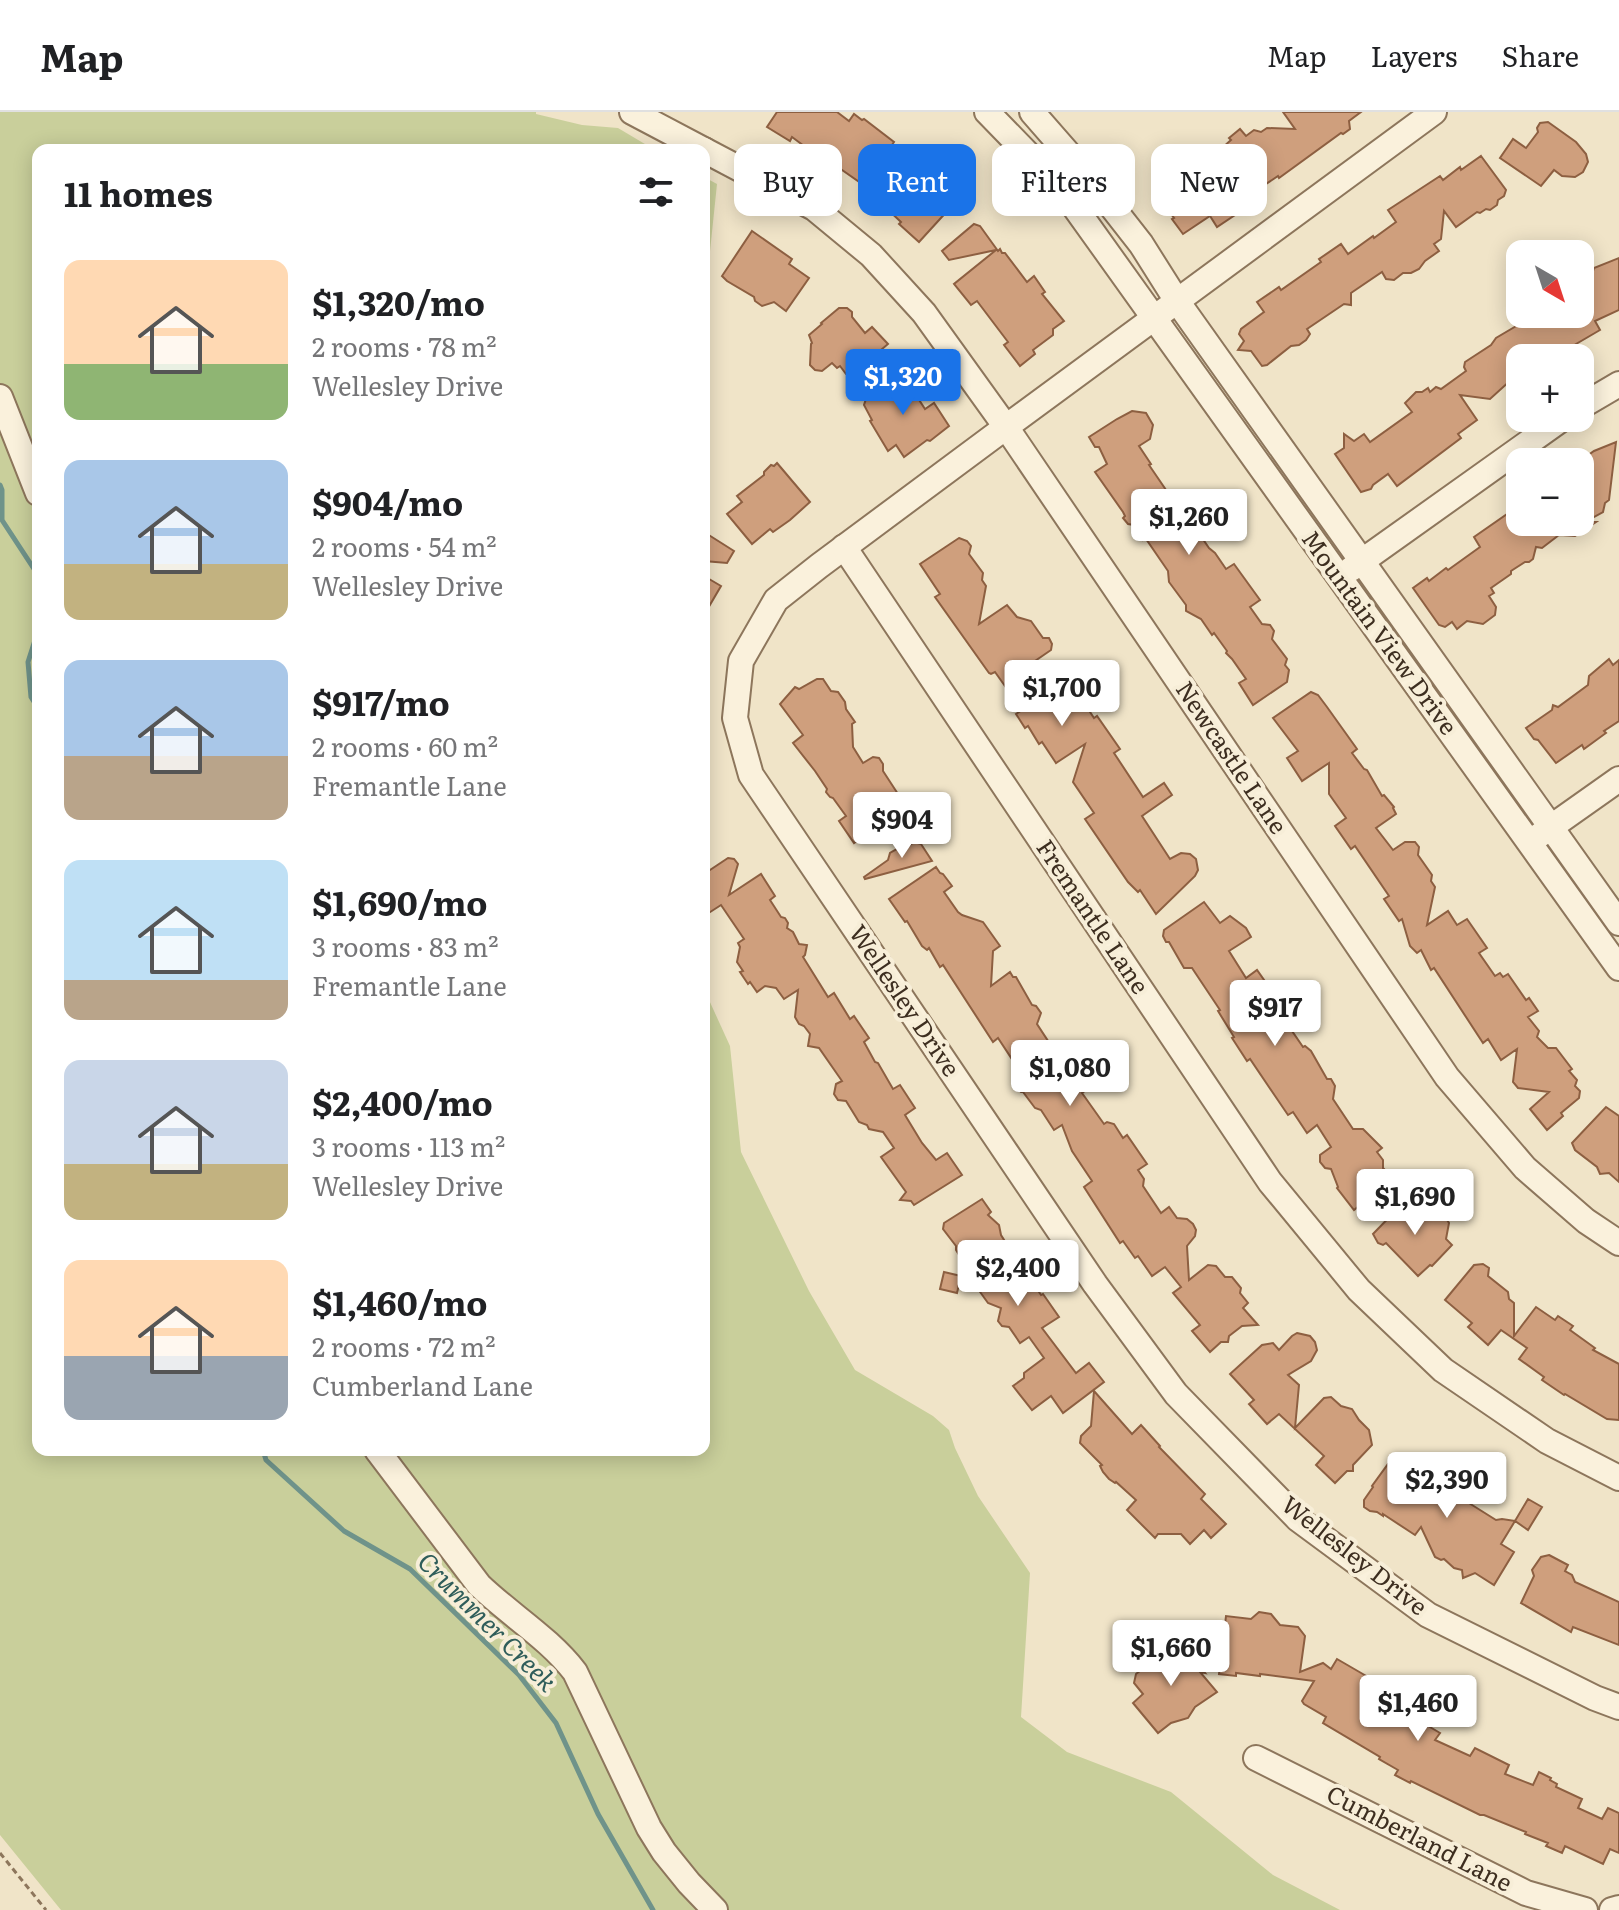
<!DOCTYPE html>
<html lang="en">
<head>
<meta charset="utf-8">
<style>
	:root { --surface:#fff; --page:#f2f2f2; --text:#202124; --muted:#757577; --line:#e0e0e0; --accent:#1a73e8 }
	body { margin:0; font-family:Literata,serif; background:var(--page); color:var(--text); height:100vh; display:flex; flex-direction:column; font-size:30px; white-space:nowrap }
	* { box-sizing:border-box; margin:0 }
	p { font-size:26px; color:var(--muted) }
	.icon { flex:none; width:44px; height:44px; fill:none; stroke:currentColor; stroke-width:2; stroke-linecap:round; stroke-linejoin:round }
	.map { position:relative; flex:1; overflow:hidden }
	.drawer { position:absolute; left:32px; top:32px; width:678px; height:1312px; display:flex; flex-direction:column; background:var(--surface); border-radius:16px; box-shadow:0 4px 20px #0003 }
	.drawer>* { flex:none }
	.guide { position:absolute; left:734px; top:32px; width:760px; height:72px; display:flex; gap:16px }
	.needle { width:52px; rotate:141deg }
	.fabs { position:absolute; left:1506px; top:128px; display:grid; gap:16px }
	.fabs a { display:grid; place-items:center; width:88px; height:88px; border-radius:16px; background:var(--surface); box-shadow:0 4px 20px #0003; font-size:40px }
	.price { position:absolute; translate:-50% -68px; padding:0 18px; border-radius:8px; background:#fff; color:#222; font-size:26px; line-height:52px; filter:drop-shadow(0 2px 4px #0008) }
	.price::after { content:''; position:absolute; left:50%; top:48px; width:24px; height:18px; margin-left:-12px; background:inherit; clip-path:polygon(0 0,100% 0,50% 100%) }
	.price.on { background:var(--accent); color:#fff }
	ul { padding:0; list-style:none }
	li { display:flex; align-items:center; gap:24px; height:200px; padding:0 32px }
	li span { display:grid; place-items:center; flex:none; width:224px; height:160px; border-radius:16px; color:#555 }
	li>.icon { margin-inline-start:auto }
	span .icon { width:96px; height:96px; fill:#fffc; stroke-width:1 }
	li b { font-size:34px }
	h2 { display:flex; justify-content:space-between; align-items:center; height:96px; padding:0 32px; font-size:34px }
	.pill { padding:0 28px; border-radius:16px; background:var(--surface); box-shadow:0 4px 20px #0003; font-size:28px; line-height:72px }
	.pill.on { background:var(--accent); color:#fff }
	header { display:flex; align-items:center; gap:48px; box-sizing:border-box; height:112px; padding:0 40px; background:var(--surface); border-bottom:2px solid var(--line) }
	header strong { font-size:38px }
	nav { display:flex; gap:44px; margin-inline-start:auto; font-size:28px }
	.map>svg:first-child { display:block }
	.green { fill:#c9cf9b }
	.lines { fill:none; stroke-linecap:round; stroke-linejoin:round }
	.stream { stroke:#6f938a; stroke-width:5 }
	.building { fill:#cf9f7d; stroke:#8d5f41; stroke-width:2 }
	.minor-casing { stroke:#8d765c; stroke-width:28 }
	.path { stroke:#8d765c; stroke-width:3; stroke-dasharray:6 4; stroke-linecap:butt }
	.minor { stroke:#faf1dc; stroke-width:24 }
	.labels { text-anchor:middle; stroke-width:8; stroke-linejoin:round; paint-order:stroke }
	.street-label { font-size:24px; fill:#3d2e20; stroke:#f7eed8 }
	.water-label { font-size:26px; font-style:italic; fill:#2f5d5a; stroke:#f7eed8 }
</style>
</head>
<body>
<header>
<strong>Map</strong>
<nav><a>Map</a><a>Layers</a><a>Share</a></nav>
</header>
<div class="map">
<svg width="1619" height="1798" viewBox="0 0 1619 1798">
	<rect width="100%" height="100%" fill="#f0e4c8"/>
	<g class="green">
		<polygon points="0,0 536,0 536,2 582,13 618,16 655,38 38,38 38,1338 704,1338 704,877 730,934 741,1040 809,1179 855,1258 933,1304 949,1318 955,1336 978,1384 1030,1461 1021,1605 1067,1640 1171,1680 1273,1763 1340,1798 61,1798 0,1723"/>
		<polygon points="704,65 717,72 704,197"/>
	</g>
	<g class="lines">
		<g class="stream">
			<polyline points="0,373 2,378 2,408 38,463"/>
			<polyline points="38,519 28,550 31,585 38,596"/>
			<polyline points="263,1338 266,1348 344,1419 410,1457 519,1563 556,1611 598,1702 653,1798"/>
		</g>
	</g>
	<g class="building">
		<polygon points="777,0 837,0 849,9 854,2 862,8 864,7 894,30 877,54 908,54 915,59 913,74 935,71 935,83 950,96 919,130 899,112 901,110 883,93 879,89 882,86 842,58 837,58 822,47 818,48 812,43 812,40 792,25 790,29 767,15"/>
		<polygon points="1283,0 1361,0 1349,9 1350,17 1343,22 1341,21 1279,66 1278,64 1236,92 1241,99 1217,115 1210,104 1183,122 1172,107 1174,106 1158,85 1160,81 1153,70 1184,48 1198,67 1223,49 1220,45 1222,36 1231,28 1229,26 1240,17 1246,24 1254,18 1261,20 1267,16 1295,17"/>
		<polygon points="1548,10 1576,30 1586,42 1588,50 1583,60 1575,65 1562,64 1554,58 1541,74 1500,46 1513,27 1526,36 1538,20 1537,16 1540,11"/>
		<polygon points="1481,44 1506,78 1504,84 1498,88 1497,93 1490,98 1486,97 1480,101 1477,100 1456,115 1444,99 1441,127 1434,132 1439,139 1425,149 1419,157 1411,161 1403,161 1394,168 1386,167 1382,160 1351,181 1351,193 1344,192 1307,217 1310,222 1306,228 1299,233 1291,234 1267,253 1262,254 1251,239 1238,238 1244,229 1239,222 1241,217 1264,200 1257,190 1279,175 1281,178 1321,150 1319,147 1341,132 1348,142 1373,124 1374,126 1396,110 1388,98 1440,64 1443,68 1460,55 1461,58"/>
		<polygon points="974,112 980,114 998,139 1000,137 1002,141 1005,141 1027,170 1034,164 1045,180 1042,182 1064,209 1053,217 1053,223 1033,238 1035,242 1020,254 1004,233 1008,230 977,189 971,193 954,172 996,138 949,148 942,139"/>
		<polygon points="752,119 792,147 789,152 809,166 786,199 774,190 762,194 755,189 754,185 727,169 722,164"/>
		<polygon points="1619,146 1619,198 1595,209 1600,218 1552,246 1520,246 1520,279 1512,267 1490,287 1460,283 1477,308 1458,322 1461,326 1397,374 1388,362 1373,373 1371,377 1361,380 1335,342 1344,336 1344,322 1354,329 1364,322 1370,330 1412,300 1405,291 1416,280 1422,280 1428,276 1430,280 1436,275 1441,277 1466,259 1464,255 1465,250 1491,233 1496,226 1523,210 1521,207 1529,202 1580,202 1580,165 1593,159 1594,156"/>
		<polygon points="839,196 847,196 852,200 852,205 865,221 872,215 888,232 854,261 846,262 840,254 837,256 832,251 822,259 815,258 810,253 811,232 812,231 809,223 822,212 821,211"/>
		<polygon points="899,266 905,266 925,297 934,291 949,314 930,329 927,328 904,345 896,333 888,339 870,309 872,308 864,293 866,287 883,275 884,271 889,267 894,269"/>
		<polygon points="1132,299 1146,301 1153,313 1150,327 1139,334 1151,352 1149,353 1177,394 1181,395 1209,436 1215,441 1226,457 1234,452 1260,488 1250,495 1262,512 1270,513 1274,519 1272,527 1287,547 1285,553 1289,558 1287,570 1253,593 1239,571 1246,567 1232,547 1226,541 1227,539 1214,521 1212,523 1201,507 1186,499 1186,493 1169,470 1168,459 1146,427 1143,428 1134,413 1128,412 1123,406 1125,404 1123,400 1095,360 1107,352 1099,335 1095,335 1089,325 1117,307"/>
		<polygon points="1616,330 1609,388 1605,391 1603,400 1585,410 1596,410 1575,424 1559,423 1542,436 1536,435 1533,447 1529,450 1525,450 1511,459 1511,462 1491,476 1494,481 1489,484 1496,495 1495,503 1483,512 1467,509 1457,517 1452,510 1445,515 1439,513 1413,476 1427,466 1429,469 1446,456 1448,458 1480,435 1474,425 1520,393 1520,410 1580,410 1580,349 1594,339"/>
		<polygon points="777,351 810,390 790,408 773,420 770,417 752,432 727,402 742,390 737,384 764,363 764,360 771,353 774,354"/>
		<polygon points="704,420 734,439 727,451 704,449"/>
		<polygon points="959,426 967,429 971,434 969,442 983,461 982,468 986,474 979,512 1007,493 1017,505 1031,509 1043,526 1049,526 1052,532 1051,538 1035,549 1052,575 1056,573 1063,584 1075,577 1094,606 1097,604 1120,637 1114,641 1143,685 1164,671 1172,683 1142,704 1170,747 1181,741 1190,742 1196,747 1198,758 1195,764 1156,802 1140,778 1138,780 1128,770 1085,707 1094,701 1073,670 1085,632 1056,651 1042,630 1039,632 1028,614 1025,616 1016,602 1022,598 995,560 991,562 989,561 935,485 940,482 920,452"/>
		<polygon points="704,464 721,474 704,503"/>
		<polygon points="1609,547 1613,553 1619,548 1619,609 1604,619 1606,621 1584,637 1582,633 1556,651 1538,628 1534,627 1526,616 1552,598 1553,593 1558,595 1588,573 1589,564"/>
		<polygon points="817,567 823,567 831,579 838,580 845,590 846,597 855,610 852,612 853,635 863,651 873,645 879,646 883,652 883,659 898,682 891,688 890,703 868,717 870,720 854,731 839,709 846,704 833,686 830,685 826,680 827,677 815,659 793,631 803,623 780,592 795,575 799,577"/>
		<polygon points="1311,580 1318,583 1327,595 1357,637 1352,641 1364,657 1367,658 1382,684 1384,683 1394,695 1393,696 1396,702 1376,716 1393,738 1405,730 1415,730 1419,735 1418,743 1432,763 1431,769 1435,775 1427,813 1448,799 1457,813 1467,807 1487,836 1479,841 1495,864 1500,861 1503,865 1508,862 1526,888 1529,886 1538,899 1528,905 1539,919 1537,925 1548,936 1556,936 1572,957 1569,959 1577,968 1575,974 1580,979 1579,986 1561,1001 1563,1004 1547,1018 1530,997 1549,980 1518,976 1513,970 1517,937 1501,948 1488,927 1483,931 1434,856 1431,858 1421,838 1417,841 1410,834 1402,807 1399,809 1384,787 1389,784 1355,734 1351,737 1335,714 1346,706 1329,682 1329,651 1302,669 1287,646 1298,639 1273,606"/>
		<polygon points="914,730 921,732 932,749 865,767 864,765 888,748 890,741 897,737 901,739"/>
		<polygon points="728,746 734,747 738,752 729,783 761,762 775,784 770,788 781,805 785,806 788,811 787,816 793,820 799,832 807,833 805,843 803,845 828,885 834,881 850,907 854,904 869,926 864,930 875,950 878,951 893,977 900,973 915,996 905,1003 922,1031 936,1048 947,1041 962,1063 914,1093 911,1089 900,1088 906,1080 881,1045 894,1036 883,1020 869,1017 867,1013 859,1010 846,989 838,988 834,982 836,972 842,969 819,936 808,934 810,922 804,914 799,912 795,905 798,878 784,887 776,876 765,874 757,880 750,870 748,872 740,860 743,859 737,850 740,835 738,831 744,827 721,793 704,804 704,762"/>
		<polygon points="936,755 940,761 943,762 952,774 944,780 958,800 962,803 983,810 1000,834 993,839 991,874 1010,860 1013,865 1016,865 1032,893 1036,894 1041,901 1037,912 1056,941 1062,937 1077,958 1081,955 1093,973 1082,981 1104,1012 1107,1010 1114,1012 1123,1026 1127,1023 1147,1052 1138,1058 1144,1067 1143,1074 1161,1101 1169,1095 1177,1106 1187,1107 1193,1112 1196,1118 1195,1124 1187,1134 1189,1168 1208,1153 1216,1154 1225,1165 1232,1165 1241,1176 1240,1181 1248,1191 1243,1196 1258,1213 1242,1214 1229,1224 1228,1230 1221,1230 1210,1240 1192,1219 1200,1213 1173,1181 1181,1175 1165,1155 1152,1164 1138,1144 1135,1146 1123,1129 1120,1131 1084,1075 1092,1069 1072,1039 1062,1013 1054,1018 1041,998 1035,996 1023,980 1021,980 1016,974 1018,967 1023,964 998,926 993,930 943,853 940,855 929,836 927,838 922,834 907,809 905,810 889,787"/>
		<polygon points="1204,790 1220,811 1230,804 1246,816 1251,825 1229,839 1246,866 1257,858 1286,899 1283,902 1290,911 1288,913 1303,935 1305,934 1311,939 1327,967 1331,967 1335,974 1333,987 1353,1017 1363,1017 1382,1036 1377,1040 1383,1048 1383,1056 1387,1060 1386,1066 1367,1082 1370,1085 1354,1098 1337,1076 1338,1075 1331,1057 1325,1056 1320,1050 1320,1043 1331,1035 1317,1013 1307,1021 1293,1000 1288,1003 1250,947 1247,949 1232,926 1234,925 1218,899 1220,898 1192,856 1184,856 1169,830 1166,830 1163,824 1164,818"/>
		<polygon points="1606,995 1619,1004 1619,1070 1609,1061 1600,1062 1597,1055 1575,1038 1572,1031"/>
		<polygon points="982,1087 991,1100 988,1103 999,1113 1001,1123 1026,1163 1028,1163 1041,1183 1043,1182 1059,1205 1042,1216 1076,1261 1089,1251 1104,1270 1063,1301 1051,1284 1032,1298 1013,1274 1024,1266 1024,1261 1044,1246 1029,1225 1020,1231 1009,1215 1002,1214 998,1209 1001,1196 988,1191 970,1166 974,1167 956,1138 956,1134 943,1117 944,1111"/>
		<polygon points="1406,1088 1421,1105 1432,1100 1438,1100 1444,1103 1449,1111 1446,1127 1452,1133 1432,1154 1430,1153 1418,1164 1386,1131 1383,1133 1378,1131 1373,1122"/>
		<polygon points="1483,1152 1489,1156 1488,1164 1508,1180 1509,1187 1514,1191 1514,1224 1536,1195 1555,1208 1558,1204 1573,1214 1570,1218 1595,1236 1593,1238 1619,1252 1619,1308 1607,1307 1565,1282 1564,1283 1542,1268 1544,1265 1519,1247 1527,1236 1501,1218 1488,1233 1468,1215 1472,1211 1445,1188 1474,1153"/>
		<polygon points="944,1160 961,1164 957,1181 940,1177"/>
		<polygon points="1297,1221 1310,1224 1315,1230 1317,1238 1311,1249 1288,1263 1299,1273 1295,1316 1324,1286 1331,1285 1341,1294 1352,1297 1359,1308 1369,1318 1372,1333 1353,1353 1353,1359 1347,1359 1335,1371 1316,1353 1324,1344 1279,1302 1267,1312 1249,1292 1254,1288 1230,1262 1262,1233 1273,1231 1279,1238 1292,1224"/>
		<polygon points="1094,1279 1132,1322 1141,1313 1160,1334 1159,1335 1205,1382 1201,1387 1226,1412 1211,1426 1204,1418 1190,1432 1181,1422 1158,1422 1155,1426 1127,1398 1136,1388 1116,1370 1115,1371 1109,1367 1103,1360 1100,1354 1102,1353 1080,1331 1081,1324 1091,1314"/>
		<polygon points="1394,1351 1410,1364 1419,1353 1436,1367 1444,1365 1451,1370 1453,1381 1496,1408 1502,1407 1515,1409 1528,1387 1542,1395 1528,1418 1515,1409 1501,1432 1514,1440 1494,1473 1475,1461 1463,1466 1462,1458 1454,1456 1444,1447 1441,1448 1435,1445 1421,1415 1415,1423 1383,1402 1383,1404 1377,1400 1370,1399 1364,1395 1364,1388 1373,1375 1372,1374 1388,1352"/>
		<polygon points="1549,1443 1568,1453 1565,1459 1572,1463 1575,1470 1619,1490 1619,1533 1573,1515 1571,1520 1521,1491 1534,1464 1532,1458 1541,1445"/>
		<polygon points="1259,1500 1271,1502 1280,1513 1298,1515 1305,1524 1300,1560 1323,1551 1331,1557 1337,1547 1368,1565 1362,1575 1394,1594 1397,1589 1411,1597 1408,1602 1440,1621 1435,1628 1470,1644 1475,1636 1509,1653 1505,1662 1533,1673 1539,1660 1551,1666 1550,1668 1557,1672 1556,1675 1582,1687 1578,1696 1602,1707 1608,1696 1619,1701 1619,1741 1610,1737 1603,1752 1565,1734 1562,1741 1546,1734 1548,1731 1525,1722 1526,1720 1484,1703 1480,1703 1411,1669 1410,1671 1395,1663 1398,1658 1379,1647 1380,1645 1323,1611 1326,1605 1304,1592 1302,1589 1314,1569 1260,1562 1260,1564 1236,1561 1236,1564 1219,1562 1226,1504 1251,1507"/>
		<polygon points="1174,1531 1180,1532 1205,1561 1200,1560 1217,1580 1195,1595 1188,1606 1171,1611 1158,1621 1133,1591 1143,1582 1134,1571 1136,1562 1146,1554 1158,1555 1160,1543"/>
	</g>
	<g class="lines">
		<defs>
			<g id="minor">
				<polyline points="632,0 704,38"/>
				<polyline points="987,0 1061,76 1619,856"/>
				<polyline points="1032,0 1087,63 1141,132 1177,189 1619,811"/>
				<polyline points="1434,0 1006,315 819,454 776,488 741,549 735,606 751,663 1095,1172 1176,1282 1298,1407 1428,1503 1595,1586 1619,1595"/>
				<polyline points="704,38 814,96 871,143 924,201 1006,315 1447,965 1525,1056 1586,1109 1619,1131"/>
				<polyline points="0,285 38,381"/>
				<polyline points="1580,295 1619,272"/>
				<polyline points="844,435 1270,1070 1359,1178 1443,1258 1547,1329 1619,1366"/>
				<polyline points="1351,457 1563,306"/>
				<polyline points="1537,725 1619,667"/>
				<path d="M377 1338 479 1473C510 1503 549 1526 575 1560L649 1716 664 1740 689 1771 715 1798"/>
				<polyline points="1256,1646 1526,1781 1585,1798"/>
				<polyline points="1612,1798 1619,1796"/>
			</g>
		</defs>
		<use href="#minor" class="minor-casing"/>
		<polyline class="path" points="0,1741 46,1798"/>
		<use href="#minor" class="minor"/>
	</g>
	<g class="labels">
		<g class="street-label">
			<text transform="translate(1379 521) rotate(54)" y="8">Mountain View Drive</text>
			<text transform="translate(1231 646) rotate(56)" y="8">Newcastle Lane</text>
			<text transform="translate(1092 805) rotate(56)" y="8">Fremantle Lane</text>
			<text transform="translate(904 889) rotate(56)" y="8">Wellesley Drive</text>
			<text transform="translate(1354 1444) rotate(38)" y="8">Wellesley Drive</text>
			<text transform="translate(1419 1727) rotate(27)" y="8">Cumberland Lane</text>
		</g>
		<g class="water-label">
			<text transform="translate(487 1510) rotate(45)" y="9">Crummer Creek</text>
		</g>
	</g>
</svg>
<div class="fabs">
<a><svg class="needle" viewBox="-14 -14 28 28"><path d="M0-13l5 13h-10z" fill="#e53935"/><path d="M0 13l5-13h-10z" fill="#757577"/></svg></a>
<a>+</a>
<a>−</a>
</div>
<b class="price on" style="left:903px;top:305px">$1,320</b>
<b class="price" style="left:1189px;top:445px">$1,260</b>
<b class="price" style="left:1062px;top:616px">$1,700</b>
<b class="price" style="left:902px;top:748px">$904</b>
<b class="price" style="left:1275px;top:936px">$917</b>
<b class="price" style="left:1070px;top:996px">$1,080</b>
<b class="price" style="left:1415px;top:1125px">$1,690</b>
<b class="price" style="left:1018px;top:1196px">$2,400</b>
<b class="price" style="left:1447px;top:1408px">$2,390</b>
<b class="price" style="left:1171px;top:1576px">$1,660</b>
<b class="price" style="left:1418px;top:1631px">$1,460</b>
<div class="guide">
<a class="pill">Buy</a>
<a class="pill on">Rent</a>
<a class="pill">Filters</a>
<a class="pill">New</a>
</div>
<section class="drawer">
<h2>11 homes<svg class="icon" aria-label="filters" viewBox="0 0 24 24"><path d="M4 7h16M4 17h16"/><circle cx="9" cy="7" r="2"/><circle cx="15" cy="17" r="2"/></svg></h2>
<ul>
<li><span style="background:linear-gradient(#ffd9b3 65%,#8fb573 0)"><svg class="icon" aria-label="home" viewBox="0 0 24 24"><path d="M3 11l9-7 9 7M6 9v11h12V9"/></svg></span><div><b>$1,320/mo</b><p>2 rooms · 78 m²</p><p>Wellesley Drive</p></div></li>
<li><span style="background:linear-gradient(#a9c7e8 65%,#c2b280 0)"><svg class="icon" aria-label="home" viewBox="0 0 24 24"><path d="M3 11l9-7 9 7M6 9v11h12V9"/></svg></span><div><b>$904/mo</b><p>2 rooms · 54 m²</p><p>Wellesley Drive</p></div></li>
<li><span style="background:linear-gradient(#a9c7e8 60%,#b9a48a 0)"><svg class="icon" aria-label="home" viewBox="0 0 24 24"><path d="M3 11l9-7 9 7M6 9v11h12V9"/></svg></span><div><b>$917/mo</b><p>2 rooms · 60 m²</p><p>Fremantle Lane</p></div></li>
<li><span style="background:linear-gradient(#bfe0f5 75%,#b9a48a 0)"><svg class="icon" aria-label="home" viewBox="0 0 24 24"><path d="M3 11l9-7 9 7M6 9v11h12V9"/></svg></span><div><b>$1,690/mo</b><p>3 rooms · 83 m²</p><p>Fremantle Lane</p></div></li>
<li><span style="background:linear-gradient(#c9d6e8 65%,#c2b280 0)"><svg class="icon" aria-label="home" viewBox="0 0 24 24"><path d="M3 11l9-7 9 7M6 9v11h12V9"/></svg></span><div><b>$2,400/mo</b><p>3 rooms · 113 m²</p><p>Wellesley Drive</p></div></li>
<li><span style="background:linear-gradient(#ffd9b3 60%,#9aa5b1 0)"><svg class="icon" aria-label="home" viewBox="0 0 24 24"><path d="M3 11l9-7 9 7M6 9v11h12V9"/></svg></span><div><b>$1,460/mo</b><p>2 rooms · 72 m²</p><p>Cumberland Lane</p></div></li>
</ul>
</section>
</div>
</body>
</html>
